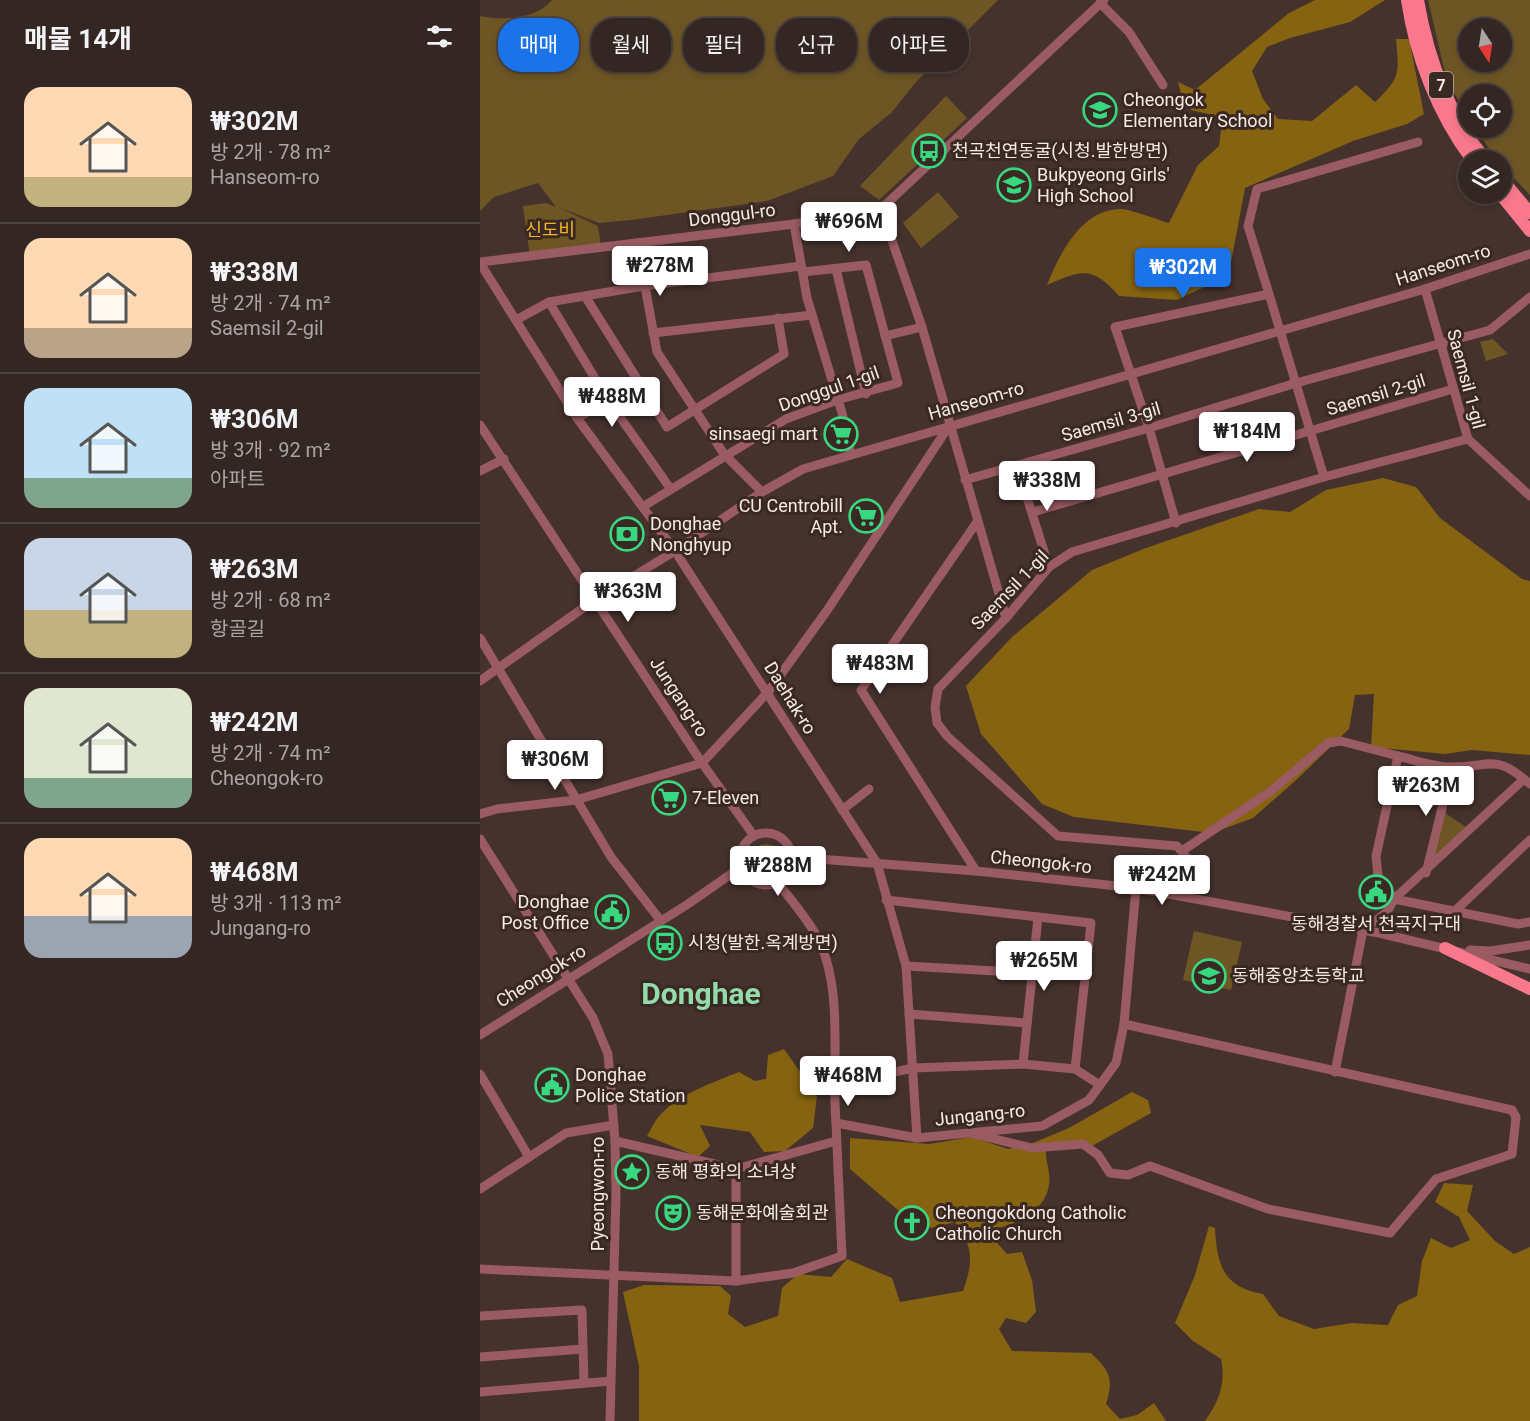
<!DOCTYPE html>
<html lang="ko">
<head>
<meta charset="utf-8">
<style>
	:root { --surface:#342622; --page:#3f322f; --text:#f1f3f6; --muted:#a9a5a5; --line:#4e4340; --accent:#1a73e8 }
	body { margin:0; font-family:Roboto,"Noto Sans KR",sans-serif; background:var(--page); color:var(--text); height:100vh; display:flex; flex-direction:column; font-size:22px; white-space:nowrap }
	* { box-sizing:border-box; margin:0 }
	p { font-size:20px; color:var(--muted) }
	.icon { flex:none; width:33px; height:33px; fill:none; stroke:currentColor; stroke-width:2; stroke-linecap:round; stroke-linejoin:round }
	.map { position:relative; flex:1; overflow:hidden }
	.details { display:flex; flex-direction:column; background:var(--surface); width:480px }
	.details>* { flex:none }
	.banner { position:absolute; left:18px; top:18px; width:570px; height:54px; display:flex; gap:12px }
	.needle { width:39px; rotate:168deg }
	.controls { position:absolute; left:978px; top:18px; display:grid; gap:12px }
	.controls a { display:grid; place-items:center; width:54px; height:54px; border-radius:50%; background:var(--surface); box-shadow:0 3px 9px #0003,0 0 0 2px var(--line); font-size:30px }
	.price { position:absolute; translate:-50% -51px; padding:0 14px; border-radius:6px; background:#fff; color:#222; font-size:20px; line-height:39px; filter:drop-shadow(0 2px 3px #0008) }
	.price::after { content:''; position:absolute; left:50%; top:36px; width:18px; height:14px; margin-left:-9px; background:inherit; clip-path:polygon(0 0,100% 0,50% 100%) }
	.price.selected { background:var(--accent); color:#fff }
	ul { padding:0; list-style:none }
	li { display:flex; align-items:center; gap:18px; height:150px; padding:0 24px }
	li+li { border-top:2px solid var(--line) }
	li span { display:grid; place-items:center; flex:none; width:168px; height:120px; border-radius:18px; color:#555 }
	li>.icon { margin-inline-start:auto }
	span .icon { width:72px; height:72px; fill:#fffc; stroke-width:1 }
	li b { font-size:26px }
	h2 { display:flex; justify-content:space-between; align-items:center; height:72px; padding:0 24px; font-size:26px }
	.chip { padding:0 21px; border-radius:24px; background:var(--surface); box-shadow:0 3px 9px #0003,0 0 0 2px var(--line); font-size:21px; line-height:54px }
	.chip.selected { background:var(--accent); color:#fff }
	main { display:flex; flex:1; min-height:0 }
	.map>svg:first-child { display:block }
	.green { fill:#6e5624; fill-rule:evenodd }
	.forest { fill:#856310 }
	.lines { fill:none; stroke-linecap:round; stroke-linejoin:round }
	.minor { stroke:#9a5b62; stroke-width:9 }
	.major { stroke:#fa788c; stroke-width:12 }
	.labels { text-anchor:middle; stroke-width:6; stroke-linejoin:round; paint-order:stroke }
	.shield { fill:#3a2823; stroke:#beb0ac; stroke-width:1.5 }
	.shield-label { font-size:16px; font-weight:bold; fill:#f6eae6 }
	.poi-label { font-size:18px; fill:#f6eae6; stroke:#3a2823; text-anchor:start }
	.street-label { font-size:18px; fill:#f6eae6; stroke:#3a2823 }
	.park-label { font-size:18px; fill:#f0b526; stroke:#3a2823 }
	.town-label { font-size:30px; font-weight:bold; fill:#93dbaa; stroke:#3a2823 }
</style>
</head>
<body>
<main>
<section class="details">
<h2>매물 14개<svg class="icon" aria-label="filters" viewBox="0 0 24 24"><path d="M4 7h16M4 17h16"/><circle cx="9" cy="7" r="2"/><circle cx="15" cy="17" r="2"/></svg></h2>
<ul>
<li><span style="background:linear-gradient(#ffd9b3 75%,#c2b280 0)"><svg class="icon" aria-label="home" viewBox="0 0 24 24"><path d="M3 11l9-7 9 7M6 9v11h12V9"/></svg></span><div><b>₩302M</b><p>방 2개 · 78 m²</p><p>Hanseom-ro</p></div></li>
<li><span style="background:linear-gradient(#ffd9b3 75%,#b9a48a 0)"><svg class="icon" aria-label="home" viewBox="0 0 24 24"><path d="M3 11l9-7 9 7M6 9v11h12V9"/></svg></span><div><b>₩338M</b><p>방 2개 · 74 m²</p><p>Saemsil 2-gil</p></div></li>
<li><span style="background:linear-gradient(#bfe0f5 75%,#7fa58c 0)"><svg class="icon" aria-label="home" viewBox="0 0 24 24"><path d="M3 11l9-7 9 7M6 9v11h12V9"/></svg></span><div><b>₩306M</b><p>방 3개 · 92 m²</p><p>아파트</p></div></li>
<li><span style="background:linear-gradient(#c9d6e8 60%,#c2b280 0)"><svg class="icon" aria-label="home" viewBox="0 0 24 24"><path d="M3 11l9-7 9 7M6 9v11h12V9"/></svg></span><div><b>₩263M</b><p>방 2개 · 68 m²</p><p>항골길</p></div></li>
<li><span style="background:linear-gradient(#dfe7d0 75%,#7fa58c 0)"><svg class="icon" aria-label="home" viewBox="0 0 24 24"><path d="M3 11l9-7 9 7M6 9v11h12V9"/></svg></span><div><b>₩242M</b><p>방 2개 · 74 m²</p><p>Cheongok-ro</p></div></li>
<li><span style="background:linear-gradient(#ffd9b3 65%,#9aa5b1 0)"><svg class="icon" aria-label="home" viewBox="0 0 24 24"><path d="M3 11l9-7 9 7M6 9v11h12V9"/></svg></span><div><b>₩468M</b><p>방 3개 · 113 m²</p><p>Jungang-ro</p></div></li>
</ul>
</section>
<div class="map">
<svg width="1050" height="1421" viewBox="0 0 1050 1421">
	<rect width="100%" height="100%" fill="#45322d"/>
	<g class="green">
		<path d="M72 0H518L435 83 412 112 379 139 353 176 287 201 151 220 119 223 78 207 118 226 121 247 50 256 43 206 66 203 76 207 58 183 14 197 0 211V16C24 21 57 19 72 0Z"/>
		<path d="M948 0H1050V195L1022 166V160H1016L996 128H1022V94H988V116L967 81ZM988 28H1022V62H988Z"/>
		<polygon points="466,96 487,118 399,200 380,186"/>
		<polygon points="458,192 479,217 441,248 423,223"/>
		<polygon points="1013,339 1028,354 1006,361 1000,342"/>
		<polygon points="965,813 986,827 953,860"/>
		<circle cx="286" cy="859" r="15"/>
		<polygon points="714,931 762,942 751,990 703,980"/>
	</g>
	<g class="forest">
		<path d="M835 0H905L870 22 810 38 787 47 772 71 783 99 798 119 832 121 876 85 895 102C921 78 919 72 916 39H929L944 114 927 124 873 141 765 188 751 263 737 281 697 300 639 296C612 265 601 270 567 285 580 253 601 210 640 209 647 208 679 220 689 223L718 165 739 146 741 130 737 116 711 110 701 94 698 82 715 90 809 13Z"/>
		<polygon points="903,478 936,487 960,518 1042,579 1050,581 1050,755 992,750 965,754 891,747 894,694 875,695 869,729 814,782 773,818 732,833 594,817 562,804 501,734 486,686 532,637 612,570 666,548 779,509 810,512 846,490"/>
		<path d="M304 1049 337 1096 333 1128 305 1151 284 1152 270 1132 220 1125 230 1146 218 1157 167 1136C172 1128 176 1118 183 1112 202 1093 234 1082 259 1072L275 1081 286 1079 288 1055Z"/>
		<path d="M652 1092 668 1100 671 1113 612 1146 566 1149C565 1158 568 1164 569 1173 573 1205 545 1221 518 1228V1244L527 1254 542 1252 552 1280 556 1312 546 1323 526 1318 519 1329 532 1351 611 1353C630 1371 634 1379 626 1404L640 1419 657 1415 674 1403 686 1421H159V1366L143 1292 164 1285 240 1286 251 1296 248 1314 265 1327 298 1316 302 1288 318 1274 351 1277 367 1259 412 1278 420 1302 483 1291C493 1263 494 1246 475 1222L451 1228 425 1216 370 1169V1138L449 1144 492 1137 528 1149 553 1143 589 1128Z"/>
		<path d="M964 1183 993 1185 987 1211 1015 1241 1034 1254 1050 1247V1421H725C739 1401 746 1384 741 1359L713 1341 695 1323 715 1275 729 1226 735 1228C737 1265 743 1287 783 1294L799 1316 834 1329 872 1323 908 1325 918 1305 937 1296 942 1261 951 1238 971 1248 990 1240 979 1217 955 1202Z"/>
	</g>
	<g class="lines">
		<g class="minor">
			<polyline points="620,3 649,32 683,85"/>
			<polyline points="401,209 442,327 526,618"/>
			<polyline points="314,224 327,298 362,413 371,455"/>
			<polyline points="157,243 177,352 244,454 282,492"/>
			<polyline points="0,262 314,224 401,209 624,0"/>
			<polyline points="0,263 97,418 195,551 397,863 426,966 437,1138"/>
			<polyline points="356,269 386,394"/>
			<polyline points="789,294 768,226 777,189 938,142"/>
			<polyline points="105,296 187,427 304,354 298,318"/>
			<polyline points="69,302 128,400 97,418"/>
			<polyline points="36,320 69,302 164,286 321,266"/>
			<polyline points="173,333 332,315"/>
			<polyline points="405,336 442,327"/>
			<polyline points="157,379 128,400 190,488"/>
			<polyline points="0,425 222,763 274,836"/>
			<polyline points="988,439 1050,496"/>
			<polyline points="537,466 569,567"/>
			<polyline points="0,471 24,459"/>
			<polyline points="485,480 669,428 816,383 1010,330 1050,297"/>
			<polyline points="164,506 306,419 357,400 418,383 386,265 323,272"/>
			<polyline points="553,512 973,389"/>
			<polyline points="696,523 669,428 635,327 789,294 844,477"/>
			<polyline points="0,638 131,857 181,921"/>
			<polyline points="0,681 116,599 195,551 282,492 323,469 945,289 1050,254"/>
			<polyline points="362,810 389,789"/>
			<polyline points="0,814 17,809 96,800 222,763 288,692 346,612 469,426"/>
			<circle cx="286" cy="859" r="26"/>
			<polyline points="0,839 113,1018 128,1054 135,1141 136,1194 130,1421"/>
			<polyline points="702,851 791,791 848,743 861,741 918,756"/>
			<polyline points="312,857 496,871 656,888 899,933 1050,969"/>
			<polyline points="496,871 381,690 497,522"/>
			<polyline points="946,873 972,768"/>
			<path d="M298 883C311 900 326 917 336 935 365 987 351 1065 356 1123L437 1138 562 1126 609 1100 636 1063 644 1024 656 888"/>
			<polyline points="697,894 706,857 697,846 578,836 468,737 457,723 455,707 458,689 526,618 569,567 592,552 844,477 988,439 945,289"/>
			<polyline points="914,899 1044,779"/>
			<polyline points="914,899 1038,924 1050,922"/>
			<polyline points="406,900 611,923 595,1069"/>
			<polyline points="976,910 1050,840"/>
			<polyline points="990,950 1011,951 1050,945"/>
			<polyline points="426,966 552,973"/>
			<polyline points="429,1014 547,1023"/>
			<polyline points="0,1035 208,904 261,867"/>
			<polyline points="543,1064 558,917"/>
			<path d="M855 1072 883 930 907 912 914 899 898 876 896 856 918 756C935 760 956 768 973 767 1012 767 1015 753 1050 784"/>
			<polyline points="0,1074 49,1157"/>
			<polyline points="353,1085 433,1068 543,1064 595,1069 620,1085"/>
			<polyline points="490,1133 552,1148 603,1144 618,1155 630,1173 648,1175 670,1166 788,1209 910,1233 956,1179 1032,1154 1036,1117 1032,1110 644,1024"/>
			<polyline points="135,1141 256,1169 356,1141"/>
			<polyline points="0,1189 86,1133 134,1125"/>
			<polyline points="0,1269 256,1281 313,1273 362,1256 356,1123"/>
			<polyline points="256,1281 256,1169"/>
			<polyline points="0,1316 102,1310 104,1383"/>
			<polyline points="0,1357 103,1349"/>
			<polyline points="0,1392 131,1381"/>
		</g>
		<g class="major">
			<path d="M927 0C935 56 958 115 992 160"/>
			<path d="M938 0C948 58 968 114 1006 160"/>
			<polyline points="1022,179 1050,213"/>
			<polyline points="1020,194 1050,231"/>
			<polyline points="965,948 1050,989"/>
		</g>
	</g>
	<defs>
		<symbol id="school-ring" viewBox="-11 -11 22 22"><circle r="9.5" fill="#3a2823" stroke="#38d880" stroke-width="1.5"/><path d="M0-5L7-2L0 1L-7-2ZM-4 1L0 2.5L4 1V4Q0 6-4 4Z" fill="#38d880"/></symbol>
		<symbol id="bus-ring" viewBox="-11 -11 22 22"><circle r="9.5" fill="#3a2823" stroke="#38d880" stroke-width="1.5"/><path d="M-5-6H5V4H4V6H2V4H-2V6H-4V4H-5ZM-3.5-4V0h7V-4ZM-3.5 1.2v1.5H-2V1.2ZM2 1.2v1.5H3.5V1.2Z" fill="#38d880"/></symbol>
		<symbol id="supermarket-ring" viewBox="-11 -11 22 22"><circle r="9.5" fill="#3a2823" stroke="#38d880" stroke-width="1.5"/><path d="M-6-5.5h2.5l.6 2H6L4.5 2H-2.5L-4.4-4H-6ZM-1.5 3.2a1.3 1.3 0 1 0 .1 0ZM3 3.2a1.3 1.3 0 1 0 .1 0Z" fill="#38d880"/></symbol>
		<symbol id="bank-ring" viewBox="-11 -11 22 22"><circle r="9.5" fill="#3a2823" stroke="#38d880" stroke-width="1.5"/><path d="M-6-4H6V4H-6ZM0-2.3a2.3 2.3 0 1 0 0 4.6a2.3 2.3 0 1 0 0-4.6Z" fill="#38d880"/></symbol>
		<symbol id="civic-ring" viewBox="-11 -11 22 22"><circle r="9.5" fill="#3a2823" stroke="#38d880" stroke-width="1.5"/><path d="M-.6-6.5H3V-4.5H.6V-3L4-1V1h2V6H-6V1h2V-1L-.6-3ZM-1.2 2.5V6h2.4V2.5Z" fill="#38d880"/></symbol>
		<symbol id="sight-ring" viewBox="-11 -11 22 22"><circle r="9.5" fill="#3a2823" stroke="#38d880" stroke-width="1.5"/><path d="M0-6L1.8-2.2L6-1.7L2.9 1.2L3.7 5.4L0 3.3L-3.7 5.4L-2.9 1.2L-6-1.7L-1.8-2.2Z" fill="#38d880"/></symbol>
		<symbol id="theatre-ring" viewBox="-11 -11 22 22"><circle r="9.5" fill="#3a2823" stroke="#38d880" stroke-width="1.5"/><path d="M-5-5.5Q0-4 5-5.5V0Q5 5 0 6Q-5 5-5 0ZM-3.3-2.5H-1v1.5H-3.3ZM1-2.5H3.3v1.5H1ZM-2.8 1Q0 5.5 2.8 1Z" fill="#38d880"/></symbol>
		<symbol id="church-ring" viewBox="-11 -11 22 22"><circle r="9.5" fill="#3a2823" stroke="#38d880" stroke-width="1.5"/><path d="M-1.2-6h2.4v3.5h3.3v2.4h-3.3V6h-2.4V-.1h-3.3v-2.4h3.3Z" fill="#38d880"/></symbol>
	</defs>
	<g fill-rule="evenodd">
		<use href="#school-ring" x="601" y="91" width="38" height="38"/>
		<use href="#bus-ring" x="430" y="132" width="38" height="38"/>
		<use href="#school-ring" x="515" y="166" width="38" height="38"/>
		<use href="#supermarket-ring" x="342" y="415" width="38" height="38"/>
		<use href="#supermarket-ring" x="367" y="497" width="38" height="38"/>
		<use href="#bank-ring" x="128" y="515" width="38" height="38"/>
		<use href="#supermarket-ring" x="170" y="779" width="38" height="38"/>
		<use href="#civic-ring" x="877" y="873" width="38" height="38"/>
		<use href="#civic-ring" x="113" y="893" width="38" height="38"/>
		<use href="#bus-ring" x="166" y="924" width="38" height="38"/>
		<use href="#school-ring" x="710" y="957" width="38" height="38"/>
		<use href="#civic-ring" x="53" y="1066" width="38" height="38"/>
		<use href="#sight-ring" x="133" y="1153" width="38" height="38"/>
		<use href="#theatre-ring" x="174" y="1194" width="38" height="38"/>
		<use href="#church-ring" x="413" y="1204" width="38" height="38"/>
	</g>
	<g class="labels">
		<rect class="shield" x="949" y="72" width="24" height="26" rx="4.5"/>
		<g class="shield-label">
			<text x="961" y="91">7</text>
		</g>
		<g class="poi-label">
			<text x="643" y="106">Cheongok<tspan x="643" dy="21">Elementary School</tspan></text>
			<text x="472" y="157">천곡천연동굴(시청.발한방면)</text>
			<text x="557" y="181">Bukpyeong Girls'<tspan x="557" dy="21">High School</tspan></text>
			<text x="338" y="440" text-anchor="end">sinsaegi mart</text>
			<text x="363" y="512" text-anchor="end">CU Centrobill<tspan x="363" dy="21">Apt.</tspan></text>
			<text x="170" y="530">Donghae<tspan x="170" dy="21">Nonghyup</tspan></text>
			<text x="212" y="804">7-Eleven</text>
			<text x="109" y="908" text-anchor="end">Donghae<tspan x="109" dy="21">Post Office</tspan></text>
			<text x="896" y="930" text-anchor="middle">동해경찰서 천곡지구대</text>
			<text x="208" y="949">시청(발한.옥계방면)</text>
			<text x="752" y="982">동해중앙초등학교</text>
			<text x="95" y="1081">Donghae<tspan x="95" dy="21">Police Station</tspan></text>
			<text x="175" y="1178">동해 평화의 소녀상</text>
			<text x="216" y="1219">동해문화예술회관</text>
			<text x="455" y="1219">Cheongokdong Catholic<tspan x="455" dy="21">Catholic Church</tspan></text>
		</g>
		<g class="street-label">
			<text transform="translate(252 215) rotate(-7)" y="6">Donggul-ro</text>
			<text transform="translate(963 265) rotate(-18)" y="6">Hanseom-ro</text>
			<text transform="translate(986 379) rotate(75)" y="6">Saemsil 1-gil</text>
			<text transform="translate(349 389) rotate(-19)" y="6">Donggul 1-gil</text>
			<text transform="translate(896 395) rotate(-17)" y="6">Saemsil 2-gil</text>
			<text transform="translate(496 401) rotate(-16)" y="6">Hanseom-ro</text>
			<text transform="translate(631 422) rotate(-16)" y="6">Saemsil 3-gil</text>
			<text transform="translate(530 590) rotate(-46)" y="6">Saemsil 1-gil</text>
			<text transform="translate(199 697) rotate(57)" y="6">Jungang-ro</text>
			<text transform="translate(310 698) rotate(58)" y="6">Daehak-ro</text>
			<text transform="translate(561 862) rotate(6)" y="6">Cheongok-ro</text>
			<text transform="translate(61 976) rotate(-32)" y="6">Cheongok-ro</text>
			<text transform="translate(500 1115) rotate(-6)" y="6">Jungang-ro</text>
			<text transform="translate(118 1194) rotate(-90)" y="6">Pyeongwon-ro</text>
		</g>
		<g class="park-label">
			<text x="70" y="236">신도비</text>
		</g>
		<g class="town-label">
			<text x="221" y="1004">Donghae</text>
		</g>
	</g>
</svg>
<div class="controls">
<a><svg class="needle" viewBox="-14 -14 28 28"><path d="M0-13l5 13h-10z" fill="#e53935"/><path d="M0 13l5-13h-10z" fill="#a9a5a5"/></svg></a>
<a><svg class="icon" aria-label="locate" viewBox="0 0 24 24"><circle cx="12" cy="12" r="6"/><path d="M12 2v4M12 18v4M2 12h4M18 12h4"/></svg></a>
<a><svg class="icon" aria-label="layers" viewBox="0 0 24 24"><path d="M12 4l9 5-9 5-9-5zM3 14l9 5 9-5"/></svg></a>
</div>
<b class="price" style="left:369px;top:253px">₩696M</b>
<b class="price" style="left:180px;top:297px">₩278M</b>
<b class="price selected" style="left:703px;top:299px">₩302M</b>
<b class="price" style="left:132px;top:428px">₩488M</b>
<b class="price" style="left:767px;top:463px">₩184M</b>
<b class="price" style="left:567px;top:512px">₩338M</b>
<b class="price" style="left:148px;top:623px">₩363M</b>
<b class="price" style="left:400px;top:695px">₩483M</b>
<b class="price" style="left:75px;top:791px">₩306M</b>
<b class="price" style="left:946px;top:817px">₩263M</b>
<b class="price" style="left:298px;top:897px">₩288M</b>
<b class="price" style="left:682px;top:906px">₩242M</b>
<b class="price" style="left:564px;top:992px">₩265M</b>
<b class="price" style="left:368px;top:1107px">₩468M</b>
<div class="banner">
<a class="chip selected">매매</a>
<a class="chip">월세</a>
<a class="chip">필터</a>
<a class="chip">신규</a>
<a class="chip">아파트</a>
</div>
</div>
</main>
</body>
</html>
